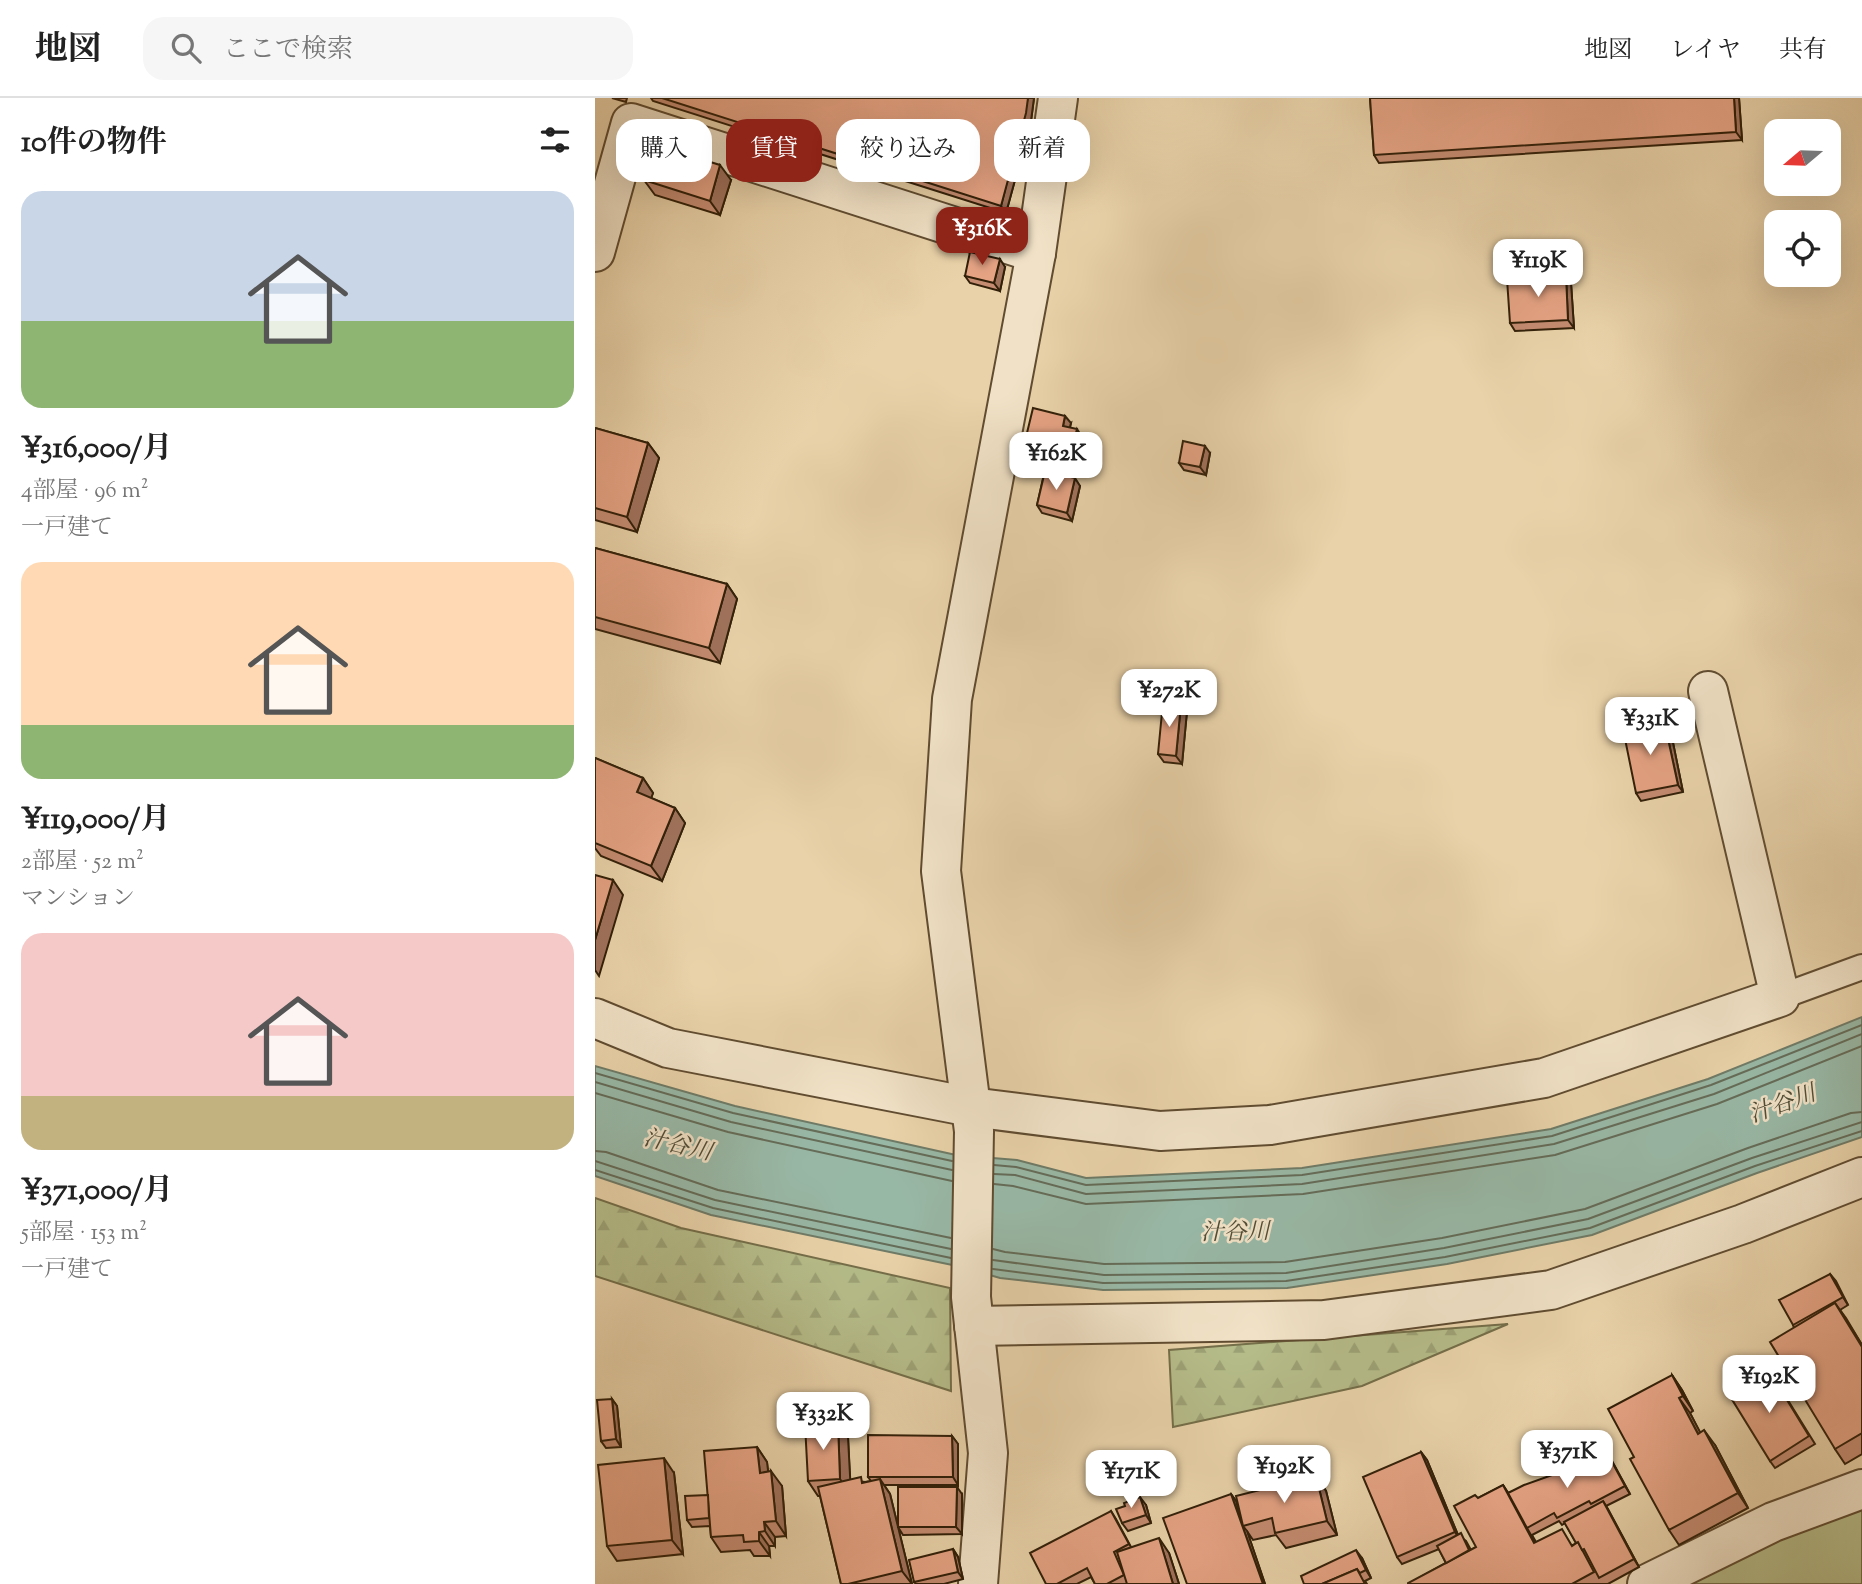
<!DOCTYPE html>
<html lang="ja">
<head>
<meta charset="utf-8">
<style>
	:root { --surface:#fff; --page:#f6f6f6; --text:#222; --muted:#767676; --line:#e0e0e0; --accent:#8f2418 }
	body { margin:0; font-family:"Sorts Mill Goudy","Noto Serif JP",serif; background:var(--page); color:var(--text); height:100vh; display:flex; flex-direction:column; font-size:26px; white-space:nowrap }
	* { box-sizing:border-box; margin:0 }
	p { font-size:23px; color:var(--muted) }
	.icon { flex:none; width:38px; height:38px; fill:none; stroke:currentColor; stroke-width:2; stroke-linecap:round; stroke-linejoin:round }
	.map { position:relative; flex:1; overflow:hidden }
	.details { display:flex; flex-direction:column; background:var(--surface); width:595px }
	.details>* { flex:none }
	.banner { position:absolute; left:21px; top:21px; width:665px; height:63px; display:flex; gap:14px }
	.needle { width:46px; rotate:251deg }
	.tools { position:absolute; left:1169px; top:21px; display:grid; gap:14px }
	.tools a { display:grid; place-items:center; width:77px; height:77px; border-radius:14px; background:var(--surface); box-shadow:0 7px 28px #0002; font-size:35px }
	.price { position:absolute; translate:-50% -60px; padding:0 16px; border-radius:14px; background:#fff; color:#222; font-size:23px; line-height:46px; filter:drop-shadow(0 2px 4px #0008) }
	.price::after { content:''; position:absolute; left:50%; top:42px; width:21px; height:16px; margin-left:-10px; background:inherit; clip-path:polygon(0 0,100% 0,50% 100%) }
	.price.on { background:var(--accent); color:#fff }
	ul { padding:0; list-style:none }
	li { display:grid; align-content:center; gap:14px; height:371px; padding:0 21px }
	li span { display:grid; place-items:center; height:217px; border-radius:21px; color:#555 }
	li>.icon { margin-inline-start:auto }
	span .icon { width:126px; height:126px; fill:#fffc; stroke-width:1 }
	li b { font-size:30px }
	h2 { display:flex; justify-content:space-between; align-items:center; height:84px; padding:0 21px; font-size:30px }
	.pill { padding:0 24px; border-radius:21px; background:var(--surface); box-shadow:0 7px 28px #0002; font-size:24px; line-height:63px }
	.pill.on { background:var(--accent); color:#fff }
	header { display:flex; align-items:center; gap:42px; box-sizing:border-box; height:98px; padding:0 35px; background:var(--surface); border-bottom:2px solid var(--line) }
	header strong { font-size:33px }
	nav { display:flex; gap:38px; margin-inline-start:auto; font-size:24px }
	.search { width:490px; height:63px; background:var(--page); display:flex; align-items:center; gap:18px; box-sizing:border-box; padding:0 24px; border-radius:21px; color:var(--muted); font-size:26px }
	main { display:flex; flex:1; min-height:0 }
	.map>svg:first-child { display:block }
	.forest { fill:url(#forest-firs); stroke:#746e49; stroke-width:2 }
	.park { fill:#b5bc89; stroke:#746e49; stroke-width:2 }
	.water { fill:#98b8a6; stroke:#6f7b67; stroke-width:2 }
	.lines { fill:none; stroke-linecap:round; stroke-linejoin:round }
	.shore { stroke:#656c58; stroke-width:2 }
	.service-casing { stroke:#604c31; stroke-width:28 }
	.minor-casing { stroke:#604c31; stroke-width:42 }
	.service { stroke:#f1e2c7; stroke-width:24 }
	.minor { stroke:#f1e2c7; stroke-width:38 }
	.wall { fill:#c58c72; stroke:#322009; stroke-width:2; fill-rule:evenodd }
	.shaded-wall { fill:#a0725c; stroke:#322009; stroke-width:2 }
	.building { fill:#e5a384; stroke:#322009; stroke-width:2 }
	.labels { text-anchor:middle; stroke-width:5; stroke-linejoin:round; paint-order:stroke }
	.water-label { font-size:23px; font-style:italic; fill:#514e38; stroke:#f1e2c7 }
</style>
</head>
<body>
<header>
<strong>地図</strong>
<div class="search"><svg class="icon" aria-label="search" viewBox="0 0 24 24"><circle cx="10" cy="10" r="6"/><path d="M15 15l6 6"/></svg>ここで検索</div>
<nav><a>地図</a><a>レイヤ</a><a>共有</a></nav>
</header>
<main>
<section class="details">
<h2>10件の物件<svg class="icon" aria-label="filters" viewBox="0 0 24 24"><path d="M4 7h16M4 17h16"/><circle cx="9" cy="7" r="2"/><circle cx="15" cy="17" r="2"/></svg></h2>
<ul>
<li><span style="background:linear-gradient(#c9d6e8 60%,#8fb573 0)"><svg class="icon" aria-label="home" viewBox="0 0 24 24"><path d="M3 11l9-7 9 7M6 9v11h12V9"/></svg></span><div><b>¥316,000/月</b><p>4部屋 · 96 m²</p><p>一戸建て</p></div></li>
<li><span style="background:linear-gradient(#ffd9b3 75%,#8fb573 0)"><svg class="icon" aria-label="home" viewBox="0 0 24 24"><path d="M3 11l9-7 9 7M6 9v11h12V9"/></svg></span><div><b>¥119,000/月</b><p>2部屋 · 52 m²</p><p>マンション</p></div></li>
<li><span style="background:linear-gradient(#f6c9c9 75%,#c2b280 0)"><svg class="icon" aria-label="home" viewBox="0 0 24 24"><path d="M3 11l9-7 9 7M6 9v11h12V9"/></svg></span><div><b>¥371,000/月</b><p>5部屋 · 153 m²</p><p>一戸建て</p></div></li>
</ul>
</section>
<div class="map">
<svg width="1267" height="1486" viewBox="0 0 1267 1486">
	<defs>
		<pattern id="forest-firs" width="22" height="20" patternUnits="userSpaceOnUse" patternTransform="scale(1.75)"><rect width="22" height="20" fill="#b5bc89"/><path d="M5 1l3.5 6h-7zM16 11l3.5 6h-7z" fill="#9ca175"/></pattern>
	</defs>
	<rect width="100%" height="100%" fill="#e9d2a9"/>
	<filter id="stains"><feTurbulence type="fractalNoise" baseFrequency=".00286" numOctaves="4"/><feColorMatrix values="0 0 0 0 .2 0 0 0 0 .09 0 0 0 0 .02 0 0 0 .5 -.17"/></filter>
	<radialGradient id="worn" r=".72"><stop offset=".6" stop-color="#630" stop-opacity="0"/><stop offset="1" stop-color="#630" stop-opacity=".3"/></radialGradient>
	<g class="forest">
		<polygon points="0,1100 86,1130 355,1190 356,1293 0,1178"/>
		<polygon points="913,1226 767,1288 578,1329 574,1252"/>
	</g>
	<polygon class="park" points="1267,1391 1267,1486 1068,1486"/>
	<polygon class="water" points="1267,919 1267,1039 1162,1075 997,1137 852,1166 692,1190 508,1192 405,1180 367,1169 116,1117 0,1078 0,968 140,1008 361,1057 422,1062 491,1080 707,1070 956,1031 1113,981"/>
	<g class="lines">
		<g class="shore">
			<polyline points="0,975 138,1015 357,1063"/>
			<polyline points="0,984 136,1024 357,1072"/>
			<polyline points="0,995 133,1034 357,1083"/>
			<polyline points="0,1053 11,1054 123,1092 356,1140"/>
			<polyline points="0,1063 120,1102 356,1151"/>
			<polyline points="399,1067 421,1069 491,1087 707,1077 957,1038 1116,987 1267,927"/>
			<polyline points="0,1072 118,1110 356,1160"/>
			<polyline points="399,1076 420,1077 491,1096 707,1086 959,1046 1119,996 1267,936"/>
			<polyline points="399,1086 418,1088 491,1106 708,1096 960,1057 1122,1006 1267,948"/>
			<polyline points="398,1151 410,1154 509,1166 690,1164 847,1140 990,1111 1153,1050 1256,1015 1267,1014"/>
			<polyline points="398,1162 509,1177 691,1175 849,1150 993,1121 1157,1060 1267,1024"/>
			<polyline points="398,1171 508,1185 691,1183 850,1159 995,1130 1160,1068 1267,1033"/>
		</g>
		<defs>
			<polyline id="service" points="1185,899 1267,869"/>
			<g id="minor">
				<polyline points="0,154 36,25 441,155"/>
				<polyline points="0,920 73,950 376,1009 565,1033 675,1027 949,980 1185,899 1113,593"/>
				<polyline points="379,1228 729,1222 956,1192 1148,1126 1267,1079"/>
				<polyline points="383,1486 393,1355 376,1199 379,1033 346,773 357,601 441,155 463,0"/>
				<polyline points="1052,1486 1178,1424 1267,1391"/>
			</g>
		</defs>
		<use href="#service" class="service-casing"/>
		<use href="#minor" class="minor-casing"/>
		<use href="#service" class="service"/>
		<use href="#minor" class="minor"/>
	</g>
	<g class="wall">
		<polygon points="17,0 32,0 31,4"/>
		<polygon points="56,0 439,0 436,23 411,115 58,3"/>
		<polygon points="775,0 1144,0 1147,42 784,65 779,57"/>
		<polygon points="49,82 136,82 125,117 60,97"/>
		<polygon points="410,169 405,193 375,185 370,178"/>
		<polygon points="976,185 979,230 920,233 915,225"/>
		<polygon points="476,325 475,329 487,339 477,380 485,388 477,423 447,415 442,407 449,376 431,372 425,364"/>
		<polygon points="0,330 53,345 64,360 42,434 0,422"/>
		<polygon points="615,355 611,377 589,372 584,365"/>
		<polygon points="0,450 132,486 142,501 125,565 0,531"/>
		<polygon points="586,606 592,613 587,666 569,664 563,656"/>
		<polygon points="1069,622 1075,630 1088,694 1046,703 1041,695"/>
		<polygon points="0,660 48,680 58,695 56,700 80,710 90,725 67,783 6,758 0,750"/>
		<polygon points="1235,1176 1253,1207 1245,1212 1267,1247 1267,1356 1250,1366 1240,1351 1198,1227"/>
		<polygon points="1077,1277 1087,1292 1098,1313 1095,1315 1105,1335 1120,1347 1153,1410 1084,1447 1074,1432"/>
		<polygon points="1178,1278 1220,1346 1180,1370 1175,1363"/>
		<polygon points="17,1301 22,1308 26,1349 11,1350 6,1343"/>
		<polygon points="357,1338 363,1346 363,1387 289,1387 295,1396 303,1429 367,1396 367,1436 308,1437 303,1429 317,1486 246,1486 225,1398 223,1398 213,1383 253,1339 255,1382 270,1384 276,1383 273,1379"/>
		<polygon points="162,1349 172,1364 173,1374 187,1388 191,1438 180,1439 180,1448 174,1448 175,1458 159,1458 155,1452 126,1454 116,1439 115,1428 97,1429 92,1422 113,1397"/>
		<path d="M1011 1353 1035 1396 1011 1408 1044 1469 1013 1486H813L851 1465 844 1451 807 1466 802 1459 826 1354 832 1362 863 1437 871 1443 876 1452 881 1449 883 1400 908 1387 913 1395 988 1366ZM964 1423 967 1427 970 1425 981 1445 978 1447 941 1444 937 1437Z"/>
		<polygon points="79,1375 88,1456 22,1463 12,1448"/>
		<polygon points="721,1378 731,1393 742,1437 691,1450 681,1437 658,1442 652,1433 670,1486 592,1486 636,1396 641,1403"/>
		<polygon points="551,1407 556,1425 533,1433 527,1425 530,1408"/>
		<polygon points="516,1413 521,1421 536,1449 574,1455 584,1486 500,1486 496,1479 482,1486 451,1486"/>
		<polygon points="358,1451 363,1459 368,1481 349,1486 321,1486 319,1484"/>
		<polygon points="767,1460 776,1480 770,1483 772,1486 709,1486"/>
	</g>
	<g class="shaded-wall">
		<polygon points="433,0 439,0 436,23 411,115 406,108"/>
		<polygon points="1139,0 1144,0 1147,42 1141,34"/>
		<polygon points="125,67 136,82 125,117 115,103"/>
		<polygon points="405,161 410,169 405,193 399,185"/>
		<polygon points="971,177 976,185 979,230 973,222"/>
		<polygon points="470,318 476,325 473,336 468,328"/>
		<polygon points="482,331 487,339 476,383 471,375"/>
		<polygon points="53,345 64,360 42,434 32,419"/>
		<polygon points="610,348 615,355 611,377 605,369"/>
		<polygon points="480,380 485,388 477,423 472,415"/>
		<polygon points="132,486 142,501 125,565 114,550"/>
		<polygon points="586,606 592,613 587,666 581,658"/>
		<polygon points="1069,622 1075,630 1088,694 1083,687"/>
		<polygon points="48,680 58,695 53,709 42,694"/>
		<polygon points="80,710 90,725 67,783 56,768"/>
		<polygon points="18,782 28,797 4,878 0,872 0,842"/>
		<polygon points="1235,1176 1241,1183 1253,1207 1248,1199"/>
		<polygon points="1240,1205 1251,1220 1267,1247 1267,1249"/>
		<polygon points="1077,1277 1087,1292 1098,1313 1088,1298"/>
		<polygon points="1084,1300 1095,1315 1114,1351 1103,1336"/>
		<polygon points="17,1301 22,1308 26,1349 21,1341"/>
		<polygon points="243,1325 253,1339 256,1396 245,1381"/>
		<polygon points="1109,1332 1120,1347 1153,1410 1143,1395"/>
		<polygon points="357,1338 363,1346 363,1387 358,1379"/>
		<polygon points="162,1349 172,1364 175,1389 165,1375"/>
		<polygon points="1011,1353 1016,1361 1035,1396 1030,1388"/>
		<polygon points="826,1354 832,1362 865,1442 860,1434"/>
		<polygon points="69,1360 79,1375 88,1456 77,1442"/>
		<polygon points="176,1373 187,1388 191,1438 181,1423"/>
		<polygon points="721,1378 731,1393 742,1437 732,1423"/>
		<polygon points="285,1381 295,1396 317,1486 307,1473"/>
		<polygon points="908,1387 918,1402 932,1430 949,1460 939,1445"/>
		<polygon points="362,1389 367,1396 367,1436 361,1429"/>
		<polygon points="636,1396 641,1403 648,1428 652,1433 670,1486 668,1486"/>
		<polygon points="545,1399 551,1407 556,1425 551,1417"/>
		<polygon points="1008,1403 1013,1411 1044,1469 1039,1461"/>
		<polygon points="169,1424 180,1439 180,1448 170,1433"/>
		<polygon points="164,1434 174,1448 175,1458 164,1443"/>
		<polygon points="564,1440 574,1455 584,1486 578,1486"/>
		<polygon points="358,1451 363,1459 368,1481 363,1474"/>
		<polygon points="761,1452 767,1460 776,1480 771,1472"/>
	</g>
	<g class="building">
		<polygon points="67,0 433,0 431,15 406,108"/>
		<polygon points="775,0 1139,0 1141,34 779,57"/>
		<polygon points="60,47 125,67 115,103 49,82"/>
		<polygon points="375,154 405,161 399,185 370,178"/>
		<polygon points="971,177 973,222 915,225 912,181"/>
		<polygon points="438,310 470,318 468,328 482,331 471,375 425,364"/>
		<polygon points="0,330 53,345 32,419 0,410"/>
		<polygon points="588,343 610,348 605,369 584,365"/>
		<polygon points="450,373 480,380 472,415 442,407"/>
		<polygon points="0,450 132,486 114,550 0,519"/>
		<polygon points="568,604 586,606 581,658 563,656"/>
		<polygon points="1069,622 1083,687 1041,695 1028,631"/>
		<polygon points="0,660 48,680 42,694 80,710 56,768 0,745"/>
		<polygon points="0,777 18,782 0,842"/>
		<polygon points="1235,1176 1248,1199 1198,1227 1184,1202"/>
		<polygon points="1240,1205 1267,1249 1267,1335 1240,1351 1175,1244"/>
		<polygon points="1173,1271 1214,1338 1175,1363 1133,1295"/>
		<polygon points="1077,1277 1088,1298 1084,1300 1103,1336 1109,1332 1143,1395 1074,1432 1035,1361 1039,1359 1013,1311"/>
		<polygon points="17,1301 21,1341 6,1343 2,1302"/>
		<polygon points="243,1325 245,1381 213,1383 210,1326"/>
		<polygon points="273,1337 357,1338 358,1379 273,1379"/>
		<polygon points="162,1349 165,1375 176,1373 181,1423 169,1424 170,1433 164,1434 164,1443 149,1444 148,1437 116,1439 109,1353"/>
		<polygon points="1011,1353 1030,1388 996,1406 994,1403 962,1420 959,1415 932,1430 913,1395 929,1387 988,1366"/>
		<polygon points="826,1354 860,1434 802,1459 768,1379"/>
		<polygon points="69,1360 77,1442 12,1448 3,1367"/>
		<polygon points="721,1378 732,1423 680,1435 677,1420 648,1428 641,1398"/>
		<polygon points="266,1379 267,1385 285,1381 307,1473 253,1486 246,1486 223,1389"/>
		<polygon points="908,1387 939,1445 967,1431 977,1448 983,1444 999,1474 977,1486 813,1486 813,1485 881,1449 859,1408 880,1397 883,1400"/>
		<polygon points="303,1389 362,1389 361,1429 303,1429"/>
		<polygon points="636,1396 668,1486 592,1486 568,1420"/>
		<polygon points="113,1397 114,1420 92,1422 90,1398"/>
		<polygon points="545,1399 551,1417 527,1425 521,1411 530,1408 529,1405"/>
		<polygon points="1008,1403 1039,1461 1004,1480 989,1451 987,1452 983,1444 981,1445 969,1424"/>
		<polygon points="516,1413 534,1446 519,1454 529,1477 512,1486 500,1486 492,1470 462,1486 451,1486 435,1455"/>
		<polygon points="866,1435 874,1452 851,1465 842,1448"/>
		<polygon points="564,1440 578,1486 532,1486 522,1454"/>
		<polygon points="358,1451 363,1474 319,1484 314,1462"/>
		<polygon points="761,1452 771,1472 765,1475 762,1471 727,1486 709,1486 706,1478"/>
		<polygon points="762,1471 770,1486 727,1486"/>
	</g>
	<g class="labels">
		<g class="water-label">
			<text transform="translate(1187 1005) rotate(-20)" y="8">汁谷川</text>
			<text transform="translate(83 1046) rotate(13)" y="8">汁谷川</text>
			<text transform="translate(640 1133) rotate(-1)" y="8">汁谷川</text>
		</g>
	</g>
	<rect width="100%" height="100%" filter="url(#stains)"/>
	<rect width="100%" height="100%" fill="url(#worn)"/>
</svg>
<div class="tools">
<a><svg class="needle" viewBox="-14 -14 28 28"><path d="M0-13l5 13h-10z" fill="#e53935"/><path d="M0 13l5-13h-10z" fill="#767676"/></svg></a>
<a><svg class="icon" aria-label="locate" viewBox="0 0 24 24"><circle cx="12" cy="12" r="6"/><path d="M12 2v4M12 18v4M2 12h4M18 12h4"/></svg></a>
</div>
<b class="price on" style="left:387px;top:169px">¥316K</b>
<b class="price" style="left:943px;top:201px">¥119K</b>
<b class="price" style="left:461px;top:394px">¥162K</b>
<b class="price" style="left:574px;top:631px">¥272K</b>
<b class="price" style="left:1055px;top:659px">¥331K</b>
<b class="price" style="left:1174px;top:1317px">¥192K</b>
<b class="price" style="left:228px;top:1354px">¥332K</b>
<b class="price" style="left:972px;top:1392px">¥371K</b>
<b class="price" style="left:689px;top:1407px">¥192K</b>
<b class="price" style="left:536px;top:1412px">¥171K</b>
<div class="banner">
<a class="pill">購入</a>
<a class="pill on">賃貸</a>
<a class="pill">絞り込み</a>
<a class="pill">新着</a>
</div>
</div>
</main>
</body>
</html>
